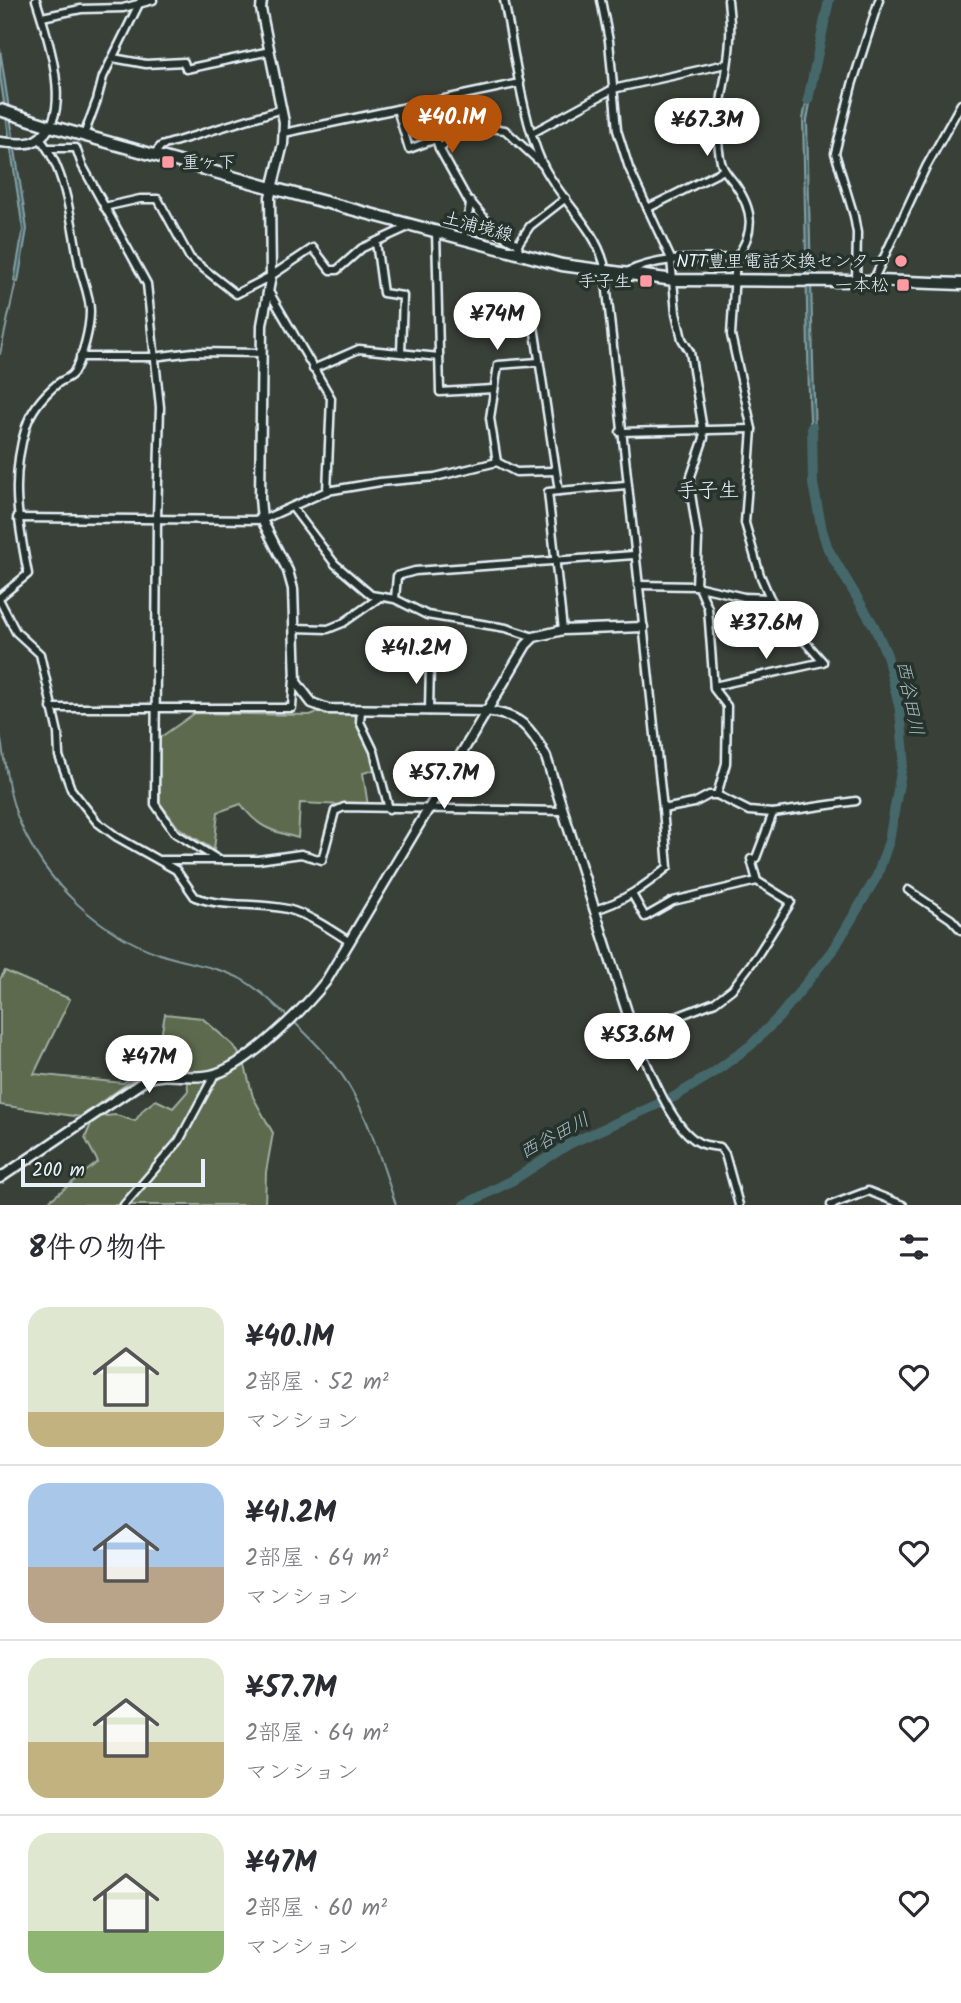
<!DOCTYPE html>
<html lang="ja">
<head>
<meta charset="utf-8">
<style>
	:root { --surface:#fff; --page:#f7f7f7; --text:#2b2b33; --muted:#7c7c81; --line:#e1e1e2; --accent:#b45309 }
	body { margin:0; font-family:Kalam,"Klee One",sans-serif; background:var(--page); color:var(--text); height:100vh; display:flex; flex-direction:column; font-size:26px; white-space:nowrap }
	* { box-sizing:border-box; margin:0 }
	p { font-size:23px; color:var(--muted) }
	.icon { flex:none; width:38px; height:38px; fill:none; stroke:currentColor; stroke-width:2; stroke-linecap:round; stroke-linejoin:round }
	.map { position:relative; height:1205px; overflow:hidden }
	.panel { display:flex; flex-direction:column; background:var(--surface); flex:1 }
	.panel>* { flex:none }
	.scale { position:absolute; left:21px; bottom:18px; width:184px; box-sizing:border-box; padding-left:7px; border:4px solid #e8f1f8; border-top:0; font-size:19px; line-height:24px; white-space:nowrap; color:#e8f1f8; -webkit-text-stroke:5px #26332d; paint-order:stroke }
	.price { position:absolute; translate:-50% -60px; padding:0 16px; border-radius:24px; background:#fff; color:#222; font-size:23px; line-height:46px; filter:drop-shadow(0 2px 4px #0008) }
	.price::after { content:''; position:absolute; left:50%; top:42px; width:21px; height:16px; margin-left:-10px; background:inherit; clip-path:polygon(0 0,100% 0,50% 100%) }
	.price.current { background:var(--accent); color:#fff }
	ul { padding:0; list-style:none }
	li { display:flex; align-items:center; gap:21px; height:175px; padding:0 28px }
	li+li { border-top:2px solid var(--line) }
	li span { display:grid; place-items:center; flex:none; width:196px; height:140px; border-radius:21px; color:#555 }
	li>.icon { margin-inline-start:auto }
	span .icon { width:84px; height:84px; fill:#fffc; stroke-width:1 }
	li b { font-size:30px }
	h2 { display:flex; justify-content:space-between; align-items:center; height:84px; padding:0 28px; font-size:30px }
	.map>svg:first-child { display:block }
	.green { fill:#5d6b4d; stroke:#a2aea2; stroke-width:2 }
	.water { fill:#45676b; stroke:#869ea3; stroke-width:2 }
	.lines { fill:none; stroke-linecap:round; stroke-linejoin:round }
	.stream { stroke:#869ea3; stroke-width:2 }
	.river { stroke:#45676b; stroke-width:10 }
	.minor-casing { stroke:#e8f1f8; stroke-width:11 }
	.tertiary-casing { stroke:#e8f1f8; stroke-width:13 }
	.primary-casing { stroke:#e8f1f8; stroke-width:15 }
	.minor { stroke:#26332d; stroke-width:6 }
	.tertiary { stroke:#26332d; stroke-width:8 }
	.primary { stroke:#26332d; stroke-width:10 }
	.poi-dot { fill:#ff9aa2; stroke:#26332d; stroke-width:2.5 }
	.labels { text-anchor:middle; stroke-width:7; stroke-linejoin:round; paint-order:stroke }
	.poi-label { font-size:18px; fill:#e8f1f8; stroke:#26332d; text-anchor:end }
	.street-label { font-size:18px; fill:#e8f1f8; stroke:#26332d }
	.water-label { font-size:19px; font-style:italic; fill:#a7bac0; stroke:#26332d }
	.quarter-label { font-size:21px; fill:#e8f1f8; stroke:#26332d }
</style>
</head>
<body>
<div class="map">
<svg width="961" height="1205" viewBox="0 0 961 1205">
	<rect width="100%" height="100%" fill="#394038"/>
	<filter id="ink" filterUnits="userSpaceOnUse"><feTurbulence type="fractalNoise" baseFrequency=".0143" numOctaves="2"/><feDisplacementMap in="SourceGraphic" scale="14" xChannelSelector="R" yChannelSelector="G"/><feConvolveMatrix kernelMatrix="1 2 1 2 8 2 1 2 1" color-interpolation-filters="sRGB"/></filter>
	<g filter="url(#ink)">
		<g class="green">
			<path d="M318 712 354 715 360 722 378 769 363 773 368 806 300 803 298 838C271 831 257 827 241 804L218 812 214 850 178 827 160 803 158 739 195 713 310 715Z"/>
			<polygon points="5,971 70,999 34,1074 123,1083 157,1060 165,1014 202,1018 234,1046 244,1062 253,1097 273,1133 266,1172 265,1205 51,1205 49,1201 98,1162 85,1138 94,1117 116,1115 135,1121 144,1109 156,1100 173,1108 188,1091 187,1070 166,1060 145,1071 80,1117 0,1105 0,979"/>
		</g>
		<g class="water">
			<polygon points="0,49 27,229 18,282 14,281 23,230 0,76"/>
			<polygon points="809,87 813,88 807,120 815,439 811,439 809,399 803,119"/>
		</g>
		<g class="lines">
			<g class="stream">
				<polyline points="0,354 16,281"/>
				<path d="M0 734C5 763 8 795 20 823 47 884 97 932 160 954 185 963 220 967 241 979 259 989 273 1003 287 1016"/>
				<path d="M294 1022C316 1043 339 1066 353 1093 372 1128 383 1167 396 1205"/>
			</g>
			<g class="river">
				<polyline points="808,100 829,0"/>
				<polyline points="464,1205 513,1180 569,1144 674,1097 713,1073 750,1046 780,1016 835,947 877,876 889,841 904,755 900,710 887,655 874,626 828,549 822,530 813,484 812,427"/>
			</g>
			<defs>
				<g id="minor">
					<path d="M36 0C46 31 68 97 50 126"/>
					<path d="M504 0C514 49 522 118 542 163 559 199 593 224 604 263L663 809 668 867C645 886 623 902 594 910"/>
					<polyline points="601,0 609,41 617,130 629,168 671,259 676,313 682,339 690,352 703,430 704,438 691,476 690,487 698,539 696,586"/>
					<polyline points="42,17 81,9 123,8 153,0"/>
					<polyline points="113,58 146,64 184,62 186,69 270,51"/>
					<polyline points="397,109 409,149 436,139 439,148 475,126 505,130 543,165"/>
					<polyline points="284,133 520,83"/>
					<polyline points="532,133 613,89 726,64"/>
					<polyline points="84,135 97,100 103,77 141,0"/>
					<polyline points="48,148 76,148 82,165 147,284 160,407 157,518 155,804 175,833 219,860"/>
					<polyline points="439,148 470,204 464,239"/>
					<polyline points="154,154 161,146 282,109"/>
					<polyline points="471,202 496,232 518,244 519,254"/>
					<polyline points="104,207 140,199 158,199 190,258 236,294 271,276 313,248 330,270 337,270 362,248 406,228 408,224"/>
					<polyline points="648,208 724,170"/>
					<polyline points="436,231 440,392 493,389"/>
					<polyline points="376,242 383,293 403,296 401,353"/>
					<polyline points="518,244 530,226 566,198"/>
					<path d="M627 272C661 256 699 259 736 258"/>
					<polyline points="856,281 857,233 854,216 835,153 852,85 879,0"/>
					<polyline points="873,281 926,167 961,104"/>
					<polyline points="268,290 331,398 327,491"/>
					<polyline points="534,326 559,491"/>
					<polyline points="80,357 153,357 193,352 261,353"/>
					<polyline points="313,369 359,349 439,357"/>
					<polyline points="620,432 752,429"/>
					<polyline points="497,462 490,418 498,365 539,362"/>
					<polyline points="292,507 335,564 371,595 395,599 427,615 506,628 534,637"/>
					<polyline points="17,518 262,520 327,491 380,482 435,477 497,462 516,472 555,471"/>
					<polyline points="638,585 696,586 744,597 770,598"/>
					<polyline points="699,587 708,608 714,689 727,706 726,763 717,795"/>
					<path d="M0 597 28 574C18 522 10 478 26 427 31 410 44 395 57 384 62 379 70 379 74 372 83 356 90 329 90 311 90 295 82 279 79 264 72 226 66 168 40 139"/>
					<polyline points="395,599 397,576 415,571 634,555"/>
					<path d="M0 601 16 632 40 654 58 733 59 756 71 789 97 822 117 837 176 870 195 897C225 908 256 902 287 909 310 915 330 929 350 942"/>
					<polyline points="295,628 328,629 343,623 380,597"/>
					<polyline points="563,630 548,492 626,485"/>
					<path d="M714 686 823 662 780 613 770 598 760 575 745 523 752 429 731 335 736 258C755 232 754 211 735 184 730 177 723 171 721 162 711 120 729 79 730 38 731 25 729 12 728 0"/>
					<polyline points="51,708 292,708 294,678"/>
					<polyline points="361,711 360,722 374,751 389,809"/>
					<polyline points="429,711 430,662"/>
					<polyline points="663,809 694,803 709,795 717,795 749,811 773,813 856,801"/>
					<polyline points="161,860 258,860 301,854 322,860 335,811 344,807 562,811"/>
					<polyline points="908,890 951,919 961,930"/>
					<polyline points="632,894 645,917 673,901 757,881"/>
					<polyline points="124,1205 179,1141 215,1074"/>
					<path d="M739 1205 725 1154 720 1147C713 1146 705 1146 698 1142 670 1126 649 1067 635 1037L671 1019 715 1002 732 989 757 956 791 902 757 881 751 859 756 858 773 813"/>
					<polyline points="831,1205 868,1191 903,1205"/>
				</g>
				<g id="tertiary">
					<path d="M262 0 261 9 284 122 283 144 270 197 271 276 262 325 260 498 262 520 288 571 293 589 296 682 312 703 328 709 486 711C520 715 531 727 546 757L635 1037"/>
					<path d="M0 142C23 144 36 148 50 126"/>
					<path d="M0 1178 147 1079C168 1071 189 1080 211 1075 245 1068 304 1009 326 981L526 645 534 637 563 630 643 627"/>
				</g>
				<polyline id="primary" points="0,110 50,126 272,188 562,265 674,280 878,281 961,284"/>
			</defs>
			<use href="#minor" class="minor-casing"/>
			<use href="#tertiary" class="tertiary-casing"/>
			<use href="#primary" class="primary-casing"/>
			<use href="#minor" class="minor"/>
			<use href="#tertiary" class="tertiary"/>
			<use href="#primary" class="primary"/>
		</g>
	</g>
	<g class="poi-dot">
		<rect x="161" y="155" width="14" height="14" rx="3.5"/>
		<circle cx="901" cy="261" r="7"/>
		<rect x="639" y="274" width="14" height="14" rx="3.5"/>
		<rect x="896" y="278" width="14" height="14" rx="3.5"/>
	</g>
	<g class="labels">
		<g class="poi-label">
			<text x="182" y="168" text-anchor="start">重ヶ下</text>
			<text x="887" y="267">NTT豊里電話交換センター</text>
			<text x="632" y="287">手子生</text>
			<text x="889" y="291">一本松</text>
		</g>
		<g class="street-label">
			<text transform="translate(478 226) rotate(15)" y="6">土浦境線</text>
		</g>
		<g class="water-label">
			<text transform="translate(911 698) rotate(79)" y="7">西谷田川</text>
			<text transform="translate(554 1135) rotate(-28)" y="7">西谷田川</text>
		</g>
		<g class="quarter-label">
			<text x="708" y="497">手子生</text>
		</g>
	</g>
</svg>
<div class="scale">200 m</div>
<b class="price current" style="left:452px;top:155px">¥40.1M</b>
<b class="price" style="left:707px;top:158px">¥67.3M</b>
<b class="price" style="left:497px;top:352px">¥74M</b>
<b class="price" style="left:766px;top:661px">¥37.6M</b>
<b class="price" style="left:416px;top:686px">¥41.2M</b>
<b class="price" style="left:444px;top:811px">¥57.7M</b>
<b class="price" style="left:637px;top:1073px">¥53.6M</b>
<b class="price" style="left:149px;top:1095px">¥47M</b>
</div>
<section class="panel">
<h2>8件の物件<svg class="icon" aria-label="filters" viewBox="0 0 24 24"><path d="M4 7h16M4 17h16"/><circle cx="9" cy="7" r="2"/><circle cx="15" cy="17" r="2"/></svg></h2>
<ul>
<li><span style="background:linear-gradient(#dfe7d0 75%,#c2b280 0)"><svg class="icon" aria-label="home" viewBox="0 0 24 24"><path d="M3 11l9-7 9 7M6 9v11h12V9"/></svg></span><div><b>¥40.1M</b><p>2部屋 · 52 m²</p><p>マンション</p></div><svg class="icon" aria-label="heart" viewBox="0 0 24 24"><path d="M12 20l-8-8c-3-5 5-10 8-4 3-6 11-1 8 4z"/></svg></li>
<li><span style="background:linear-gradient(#a9c7e8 60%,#b9a48a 0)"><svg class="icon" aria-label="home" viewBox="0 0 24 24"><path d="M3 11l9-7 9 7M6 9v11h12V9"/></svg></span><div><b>¥41.2M</b><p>2部屋 · 64 m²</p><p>マンション</p></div><svg class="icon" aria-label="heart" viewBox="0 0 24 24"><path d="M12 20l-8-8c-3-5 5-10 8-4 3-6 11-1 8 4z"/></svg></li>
<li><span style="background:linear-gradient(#dfe7d0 60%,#c2b280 0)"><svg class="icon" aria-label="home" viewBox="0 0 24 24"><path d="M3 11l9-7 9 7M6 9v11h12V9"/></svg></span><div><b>¥57.7M</b><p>2部屋 · 64 m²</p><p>マンション</p></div><svg class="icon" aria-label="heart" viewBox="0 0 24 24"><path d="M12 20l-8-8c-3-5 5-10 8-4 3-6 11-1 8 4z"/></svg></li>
<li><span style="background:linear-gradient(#dfe7d0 70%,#8fb573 0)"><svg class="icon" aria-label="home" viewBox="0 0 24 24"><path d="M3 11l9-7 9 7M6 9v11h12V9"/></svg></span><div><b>¥47M</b><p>2部屋 · 60 m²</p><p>マンション</p></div><svg class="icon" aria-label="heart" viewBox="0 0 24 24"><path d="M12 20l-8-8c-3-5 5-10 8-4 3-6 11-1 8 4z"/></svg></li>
</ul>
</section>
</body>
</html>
